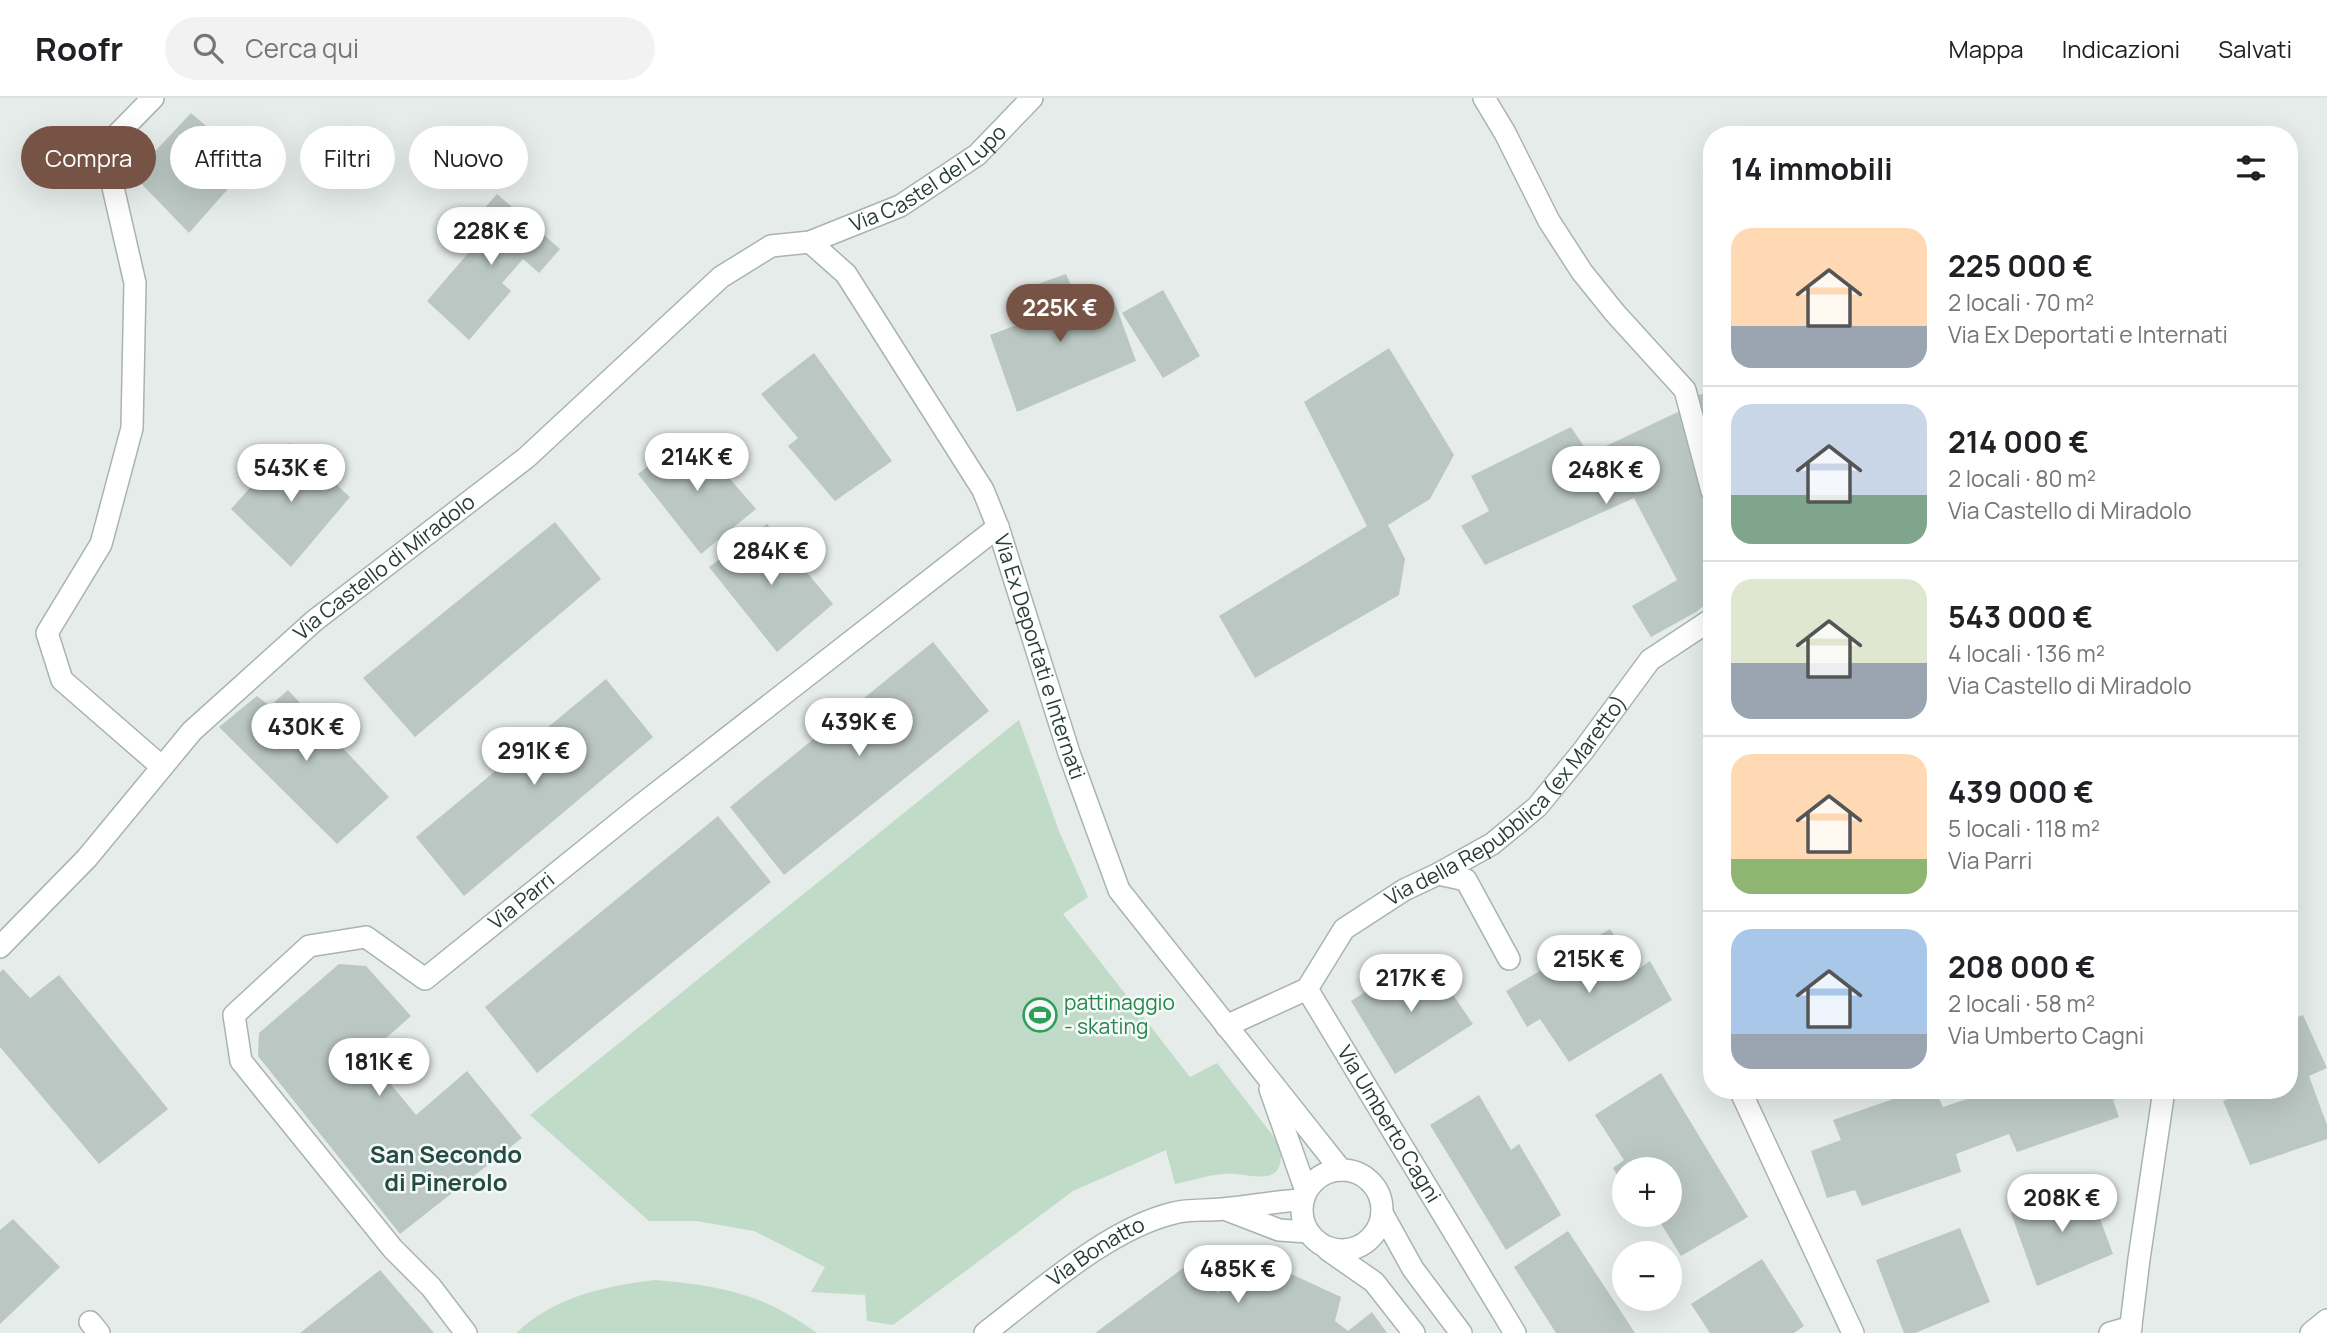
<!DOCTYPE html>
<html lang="it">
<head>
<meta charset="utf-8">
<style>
	:root { --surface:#fff; --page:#f2f2f2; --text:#202124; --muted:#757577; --line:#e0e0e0; --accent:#775345 }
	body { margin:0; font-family:Manrope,sans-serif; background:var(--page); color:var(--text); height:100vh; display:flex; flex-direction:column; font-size:26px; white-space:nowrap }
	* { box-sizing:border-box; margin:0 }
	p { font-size:23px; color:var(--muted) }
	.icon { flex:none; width:38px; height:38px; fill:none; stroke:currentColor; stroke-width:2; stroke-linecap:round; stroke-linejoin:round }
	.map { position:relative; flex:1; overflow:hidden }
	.side { position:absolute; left:1703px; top:28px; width:595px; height:973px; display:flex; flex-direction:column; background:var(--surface); border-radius:28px; box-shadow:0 7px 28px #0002 }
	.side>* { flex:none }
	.top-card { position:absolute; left:21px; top:28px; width:665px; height:63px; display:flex; gap:14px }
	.buttons { position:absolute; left:1612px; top:1059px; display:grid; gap:14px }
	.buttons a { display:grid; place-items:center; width:70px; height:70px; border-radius:50%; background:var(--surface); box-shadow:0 7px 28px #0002; font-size:35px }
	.price { position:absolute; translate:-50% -60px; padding:0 16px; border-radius:24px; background:#fff; color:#222; font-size:23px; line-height:46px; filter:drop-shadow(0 2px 4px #0008) }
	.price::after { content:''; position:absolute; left:50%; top:42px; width:21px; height:16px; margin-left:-10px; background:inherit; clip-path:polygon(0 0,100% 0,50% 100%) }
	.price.selected { background:var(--accent); color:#fff }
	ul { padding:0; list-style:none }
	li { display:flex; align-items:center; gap:21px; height:175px; padding:0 28px }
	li+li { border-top:2px solid var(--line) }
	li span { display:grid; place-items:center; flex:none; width:196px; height:140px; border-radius:21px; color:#555 }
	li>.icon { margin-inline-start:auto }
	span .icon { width:84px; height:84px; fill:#fffc; stroke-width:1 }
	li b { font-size:30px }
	h2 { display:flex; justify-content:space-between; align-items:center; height:84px; padding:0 28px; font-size:30px }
	.tag { padding:0 24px; border-radius:32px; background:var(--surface); box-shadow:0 7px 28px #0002; font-size:24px; line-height:63px }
	.tag.selected { background:var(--accent); color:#fff }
	header { display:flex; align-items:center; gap:42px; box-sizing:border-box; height:98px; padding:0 35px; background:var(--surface); border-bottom:2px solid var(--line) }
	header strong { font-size:33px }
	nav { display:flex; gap:38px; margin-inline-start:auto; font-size:24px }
	.search { width:490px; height:63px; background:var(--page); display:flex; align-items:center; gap:18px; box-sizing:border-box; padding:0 24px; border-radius:38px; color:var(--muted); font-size:26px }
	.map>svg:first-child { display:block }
	.green { fill:#c1dbc9 }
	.building { fill:#bbc7c3 }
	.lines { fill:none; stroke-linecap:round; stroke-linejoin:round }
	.minor-casing { stroke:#a8b4b1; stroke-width:24 }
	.minor { stroke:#fff; stroke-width:21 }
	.labels { text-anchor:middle; stroke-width:5; stroke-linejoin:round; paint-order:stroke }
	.street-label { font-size:21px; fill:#263c37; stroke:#f5f9f7 }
	.leisure-label { font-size:21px; fill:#27864d; stroke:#f5f9f7; text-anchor:start }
	.quarter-label { font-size:24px; font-weight:bold; fill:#244c45; stroke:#f5f9f7 }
</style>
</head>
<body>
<header>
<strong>Roofr</strong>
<div class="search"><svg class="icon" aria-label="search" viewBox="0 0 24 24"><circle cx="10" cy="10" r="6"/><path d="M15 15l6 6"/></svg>Cerca qui</div>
<nav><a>Mappa</a><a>Indicazioni</a><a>Salvati</a></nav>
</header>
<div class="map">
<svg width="2327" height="1235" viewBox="0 0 2327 1235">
	<rect width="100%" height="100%" fill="#e5ecea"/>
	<g class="green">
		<path d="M1019 622 1059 733 1088 799 1063 816 1190 979 1217 965 1280 1047C1287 1095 1249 1073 1224 1076 1207 1077 1191 1083 1175 1086L1166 1052 1073 1093 893 1227 867 1223 865 1197 811 1194 825 1169 754 1133 696 1123H649L530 1017Z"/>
		<path d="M655 1182C721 1188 762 1195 817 1235H516C554 1199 604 1188 655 1182Z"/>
	</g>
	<g class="building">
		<polygon points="191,15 250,66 189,135 133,77"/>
		<polygon points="497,96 560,151 539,175 523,161 502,185 511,193 469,242 427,203 488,132 475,121"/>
		<polygon points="1066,176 1081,209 1112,197 1136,263 1017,314 990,237 1033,221 1024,191"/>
		<polygon points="1163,192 1200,258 1163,280 1122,215"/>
		<polygon points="1389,250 1454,357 1430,401 1388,427 1405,461 1399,497 1255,580 1219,518 1367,428 1304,304"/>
		<polygon points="814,255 892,363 835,403 788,348 798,340 761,296"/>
		<polygon points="1712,294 1712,348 1711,348 1698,297"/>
		<polygon points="1680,313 1712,428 1712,501 1696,514 1651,539 1632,508 1677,482 1634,400 1485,467 1461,428 1489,413 1471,378 1571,329 1589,356"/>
		<polygon points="690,335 756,411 701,456 638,376"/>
		<polygon points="290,345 350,399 291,469 231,411"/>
		<polygon points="555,424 601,481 415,639 363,580"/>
		<polygon points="767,426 833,506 777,554 709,469"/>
		<polygon points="933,544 989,613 784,777 730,709"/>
		<polygon points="606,581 653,639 464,798 416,739"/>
		<polygon points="288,592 389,699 337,746 219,629 257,598 270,608"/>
		<polygon points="718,718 771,784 537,975 485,909"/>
		<polygon points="1610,831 1637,872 1650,863 1672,902 1569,964 1540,921 1527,929 1506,893"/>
		<polygon points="1425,856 1473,926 1395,976 1351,903"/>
		<polygon points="339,866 366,868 411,918 367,957 416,1017 467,973 522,1040 400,1136 258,958 259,935"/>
		<polygon points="3,871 30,900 59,877 168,1011 99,1066 0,949 0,874"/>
		<polygon points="2303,917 2327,970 2309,978 2327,1027 2327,1041 2250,1067 2223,1003 2245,994 2245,992 2289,992 2289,922"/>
		<polygon points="1661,975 1748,1119 1681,1158 1655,1116 1670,1116 1670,1071 1624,1071 1624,1088 1613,1070 1624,1062 1595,1017"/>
		<polygon points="1919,992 1935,992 1943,1009 1994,992 2140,993 2113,1002 2119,1019 2017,1054 2009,1036 1956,1056 1961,1074 1862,1108 1855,1092 1827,1100 1811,1053 1841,1042 1833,1022"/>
		<polygon points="1479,997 1511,1052 1519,1046 1561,1117 1506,1152 1430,1027"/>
		<polygon points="2087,1086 2113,1156 2037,1188 2011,1115"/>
		<polygon points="13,1121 60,1169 0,1226 0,1132"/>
		<polygon points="1960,1130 1990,1204 1915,1235 1904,1235 1876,1162"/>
		<polygon points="1568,1133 1635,1235 1556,1235 1514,1169"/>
		<polygon points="1254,1159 1341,1199 1335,1223 1348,1233 1372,1214 1387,1235 1095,1235 1190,1165 1218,1195 1231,1185 1227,1163"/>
		<polygon points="1762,1161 1804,1228 1794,1235 1710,1235 1691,1206"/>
		<polygon points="380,1172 434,1235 300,1235"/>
	</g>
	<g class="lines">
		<defs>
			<g id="minor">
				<polyline points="153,0 104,50 135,185 132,330 101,446 47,535 62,582 162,669"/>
				<polyline points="1484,0 1505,35 1549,123 1582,174 1615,215 1685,292 1712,393"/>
				<path id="s1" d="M810 144 846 176 983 392 998 429 1069 655 1119 792 1341 1072"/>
				<polyline points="1438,776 1466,782 1509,861"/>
				<path id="s2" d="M0 849 87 760 192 633 314 523 526 360 721 179 771 148 810 144 900 108 977 57 1032 0"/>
				<path id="s3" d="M1307 891 1344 831 1404 792 1438 776 1492 746 1537 709 1583 653 1650 562 1712 521"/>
				<path id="s4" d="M1226 928 1307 891 1515 1235"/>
				<polyline points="1270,991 1306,1093"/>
				<polyline points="1740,992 1853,1235"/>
				<circle cx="1342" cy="1112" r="40"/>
				<polyline points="1227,1112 1279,1132 1308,1134"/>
				<polyline points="1382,1115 1413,1171 1461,1235"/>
				<polyline points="1328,1152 1374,1184 1414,1235"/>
				<polyline points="90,1224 99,1235"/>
				<path id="s5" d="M466 1235 431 1189 393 1151 241 963 234 917 309 848 366 839 425 881 636 711 998 429"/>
				<path id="s6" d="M985 1235C1039 1194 1107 1131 1174 1115 1189 1111 1207 1113 1222 1111 1249 1109 1275 1103 1302 1102"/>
				<polyline points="2110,1235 2131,1229"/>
				<polyline points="2130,1235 2139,1161 2164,992"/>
				<polyline points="2311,1235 2327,1222"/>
			</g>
		</defs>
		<use href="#minor" class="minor-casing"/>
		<use href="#minor" class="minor"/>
	</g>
	<defs>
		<symbol id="stadium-ring" viewBox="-11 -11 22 22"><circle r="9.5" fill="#f5f9f7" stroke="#2e9e5b" stroke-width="1.5"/><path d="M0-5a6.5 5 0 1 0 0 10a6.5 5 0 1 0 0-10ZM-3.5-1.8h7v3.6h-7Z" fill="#2e9e5b"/></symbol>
	</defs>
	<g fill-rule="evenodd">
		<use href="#stadium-ring" x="1021" y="898" width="38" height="38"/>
	</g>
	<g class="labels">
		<g class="street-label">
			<text dy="7" stroke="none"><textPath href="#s2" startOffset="1220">Via Castel del Lupo</textPath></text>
			<text dy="7" stroke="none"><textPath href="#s2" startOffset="542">Via Castello di Miradolo</textPath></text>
			<text dy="7" stroke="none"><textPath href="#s1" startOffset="480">Via Ex Deportati e Internati</textPath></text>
			<text dy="7" stroke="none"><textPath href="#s3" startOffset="280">Via della Repubblica (ex Maretto)</textPath></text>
			<text dy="7" stroke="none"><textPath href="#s5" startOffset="756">Via Parri</textPath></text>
			<text dy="7" stroke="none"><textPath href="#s4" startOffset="247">Via Umberto Cagni</textPath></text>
			<text dy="7" stroke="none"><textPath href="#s6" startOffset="138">Via Bonatto</textPath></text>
		</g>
		<g class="leisure-label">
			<text x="1064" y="912">pattinaggio<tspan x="1064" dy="24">- skating</tspan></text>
		</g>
		<g class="quarter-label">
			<text x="446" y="1065">San Secondo<tspan x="446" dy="28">di Pinerolo</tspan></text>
		</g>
	</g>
</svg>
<div class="buttons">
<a>+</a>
<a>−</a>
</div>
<b class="price" style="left:491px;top:169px">228K €</b>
<b class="price selected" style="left:1060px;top:246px">225K €</b>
<b class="price" style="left:697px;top:395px">214K €</b>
<b class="price" style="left:291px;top:406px">543K €</b>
<b class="price" style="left:1606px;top:408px">248K €</b>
<b class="price" style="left:771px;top:489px">284K €</b>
<b class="price" style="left:859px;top:660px">439K €</b>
<b class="price" style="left:306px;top:665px">430K €</b>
<b class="price" style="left:534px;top:689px">291K €</b>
<b class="price" style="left:1589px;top:897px">215K €</b>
<b class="price" style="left:1411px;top:916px">217K €</b>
<b class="price" style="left:379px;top:1000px">181K €</b>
<b class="price" style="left:2062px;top:1136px">208K €</b>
<b class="price" style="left:1238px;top:1207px">485K €</b>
<div class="top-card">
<a class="tag selected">Compra</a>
<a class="tag">Affitta</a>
<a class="tag">Filtri</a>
<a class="tag">Nuovo</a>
</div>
<section class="side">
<h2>14 immobili<svg class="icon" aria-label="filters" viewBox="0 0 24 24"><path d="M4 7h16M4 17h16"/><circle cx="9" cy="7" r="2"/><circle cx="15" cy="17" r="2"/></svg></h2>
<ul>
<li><span style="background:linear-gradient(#ffd9b3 70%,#9aa5b1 0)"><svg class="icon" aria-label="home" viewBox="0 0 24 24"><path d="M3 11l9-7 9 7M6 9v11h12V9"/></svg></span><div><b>225 000 €</b><p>2 locali · 70 m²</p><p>Via Ex Deportati e Internati</p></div></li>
<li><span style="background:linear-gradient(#c9d6e8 65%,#7fa58c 0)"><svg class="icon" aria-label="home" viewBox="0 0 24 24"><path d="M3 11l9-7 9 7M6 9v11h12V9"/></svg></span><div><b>214 000 €</b><p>2 locali · 80 m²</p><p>Via Castello di Miradolo</p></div></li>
<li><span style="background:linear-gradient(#dfe7d0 60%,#9aa5b1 0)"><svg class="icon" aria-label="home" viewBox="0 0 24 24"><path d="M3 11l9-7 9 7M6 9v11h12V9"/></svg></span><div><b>543 000 €</b><p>4 locali · 136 m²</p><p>Via Castello di Miradolo</p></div></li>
<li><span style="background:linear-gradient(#ffd9b3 75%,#8fb573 0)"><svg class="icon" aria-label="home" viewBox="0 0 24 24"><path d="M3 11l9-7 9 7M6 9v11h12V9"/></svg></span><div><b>439 000 €</b><p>5 locali · 118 m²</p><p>Via Parri</p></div></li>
<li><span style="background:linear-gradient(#a9c7e8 75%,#9aa5b1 0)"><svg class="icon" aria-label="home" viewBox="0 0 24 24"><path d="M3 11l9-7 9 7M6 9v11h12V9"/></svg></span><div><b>208 000 €</b><p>2 locali · 58 m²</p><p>Via Umberto Cagni</p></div></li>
</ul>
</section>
</div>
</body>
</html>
